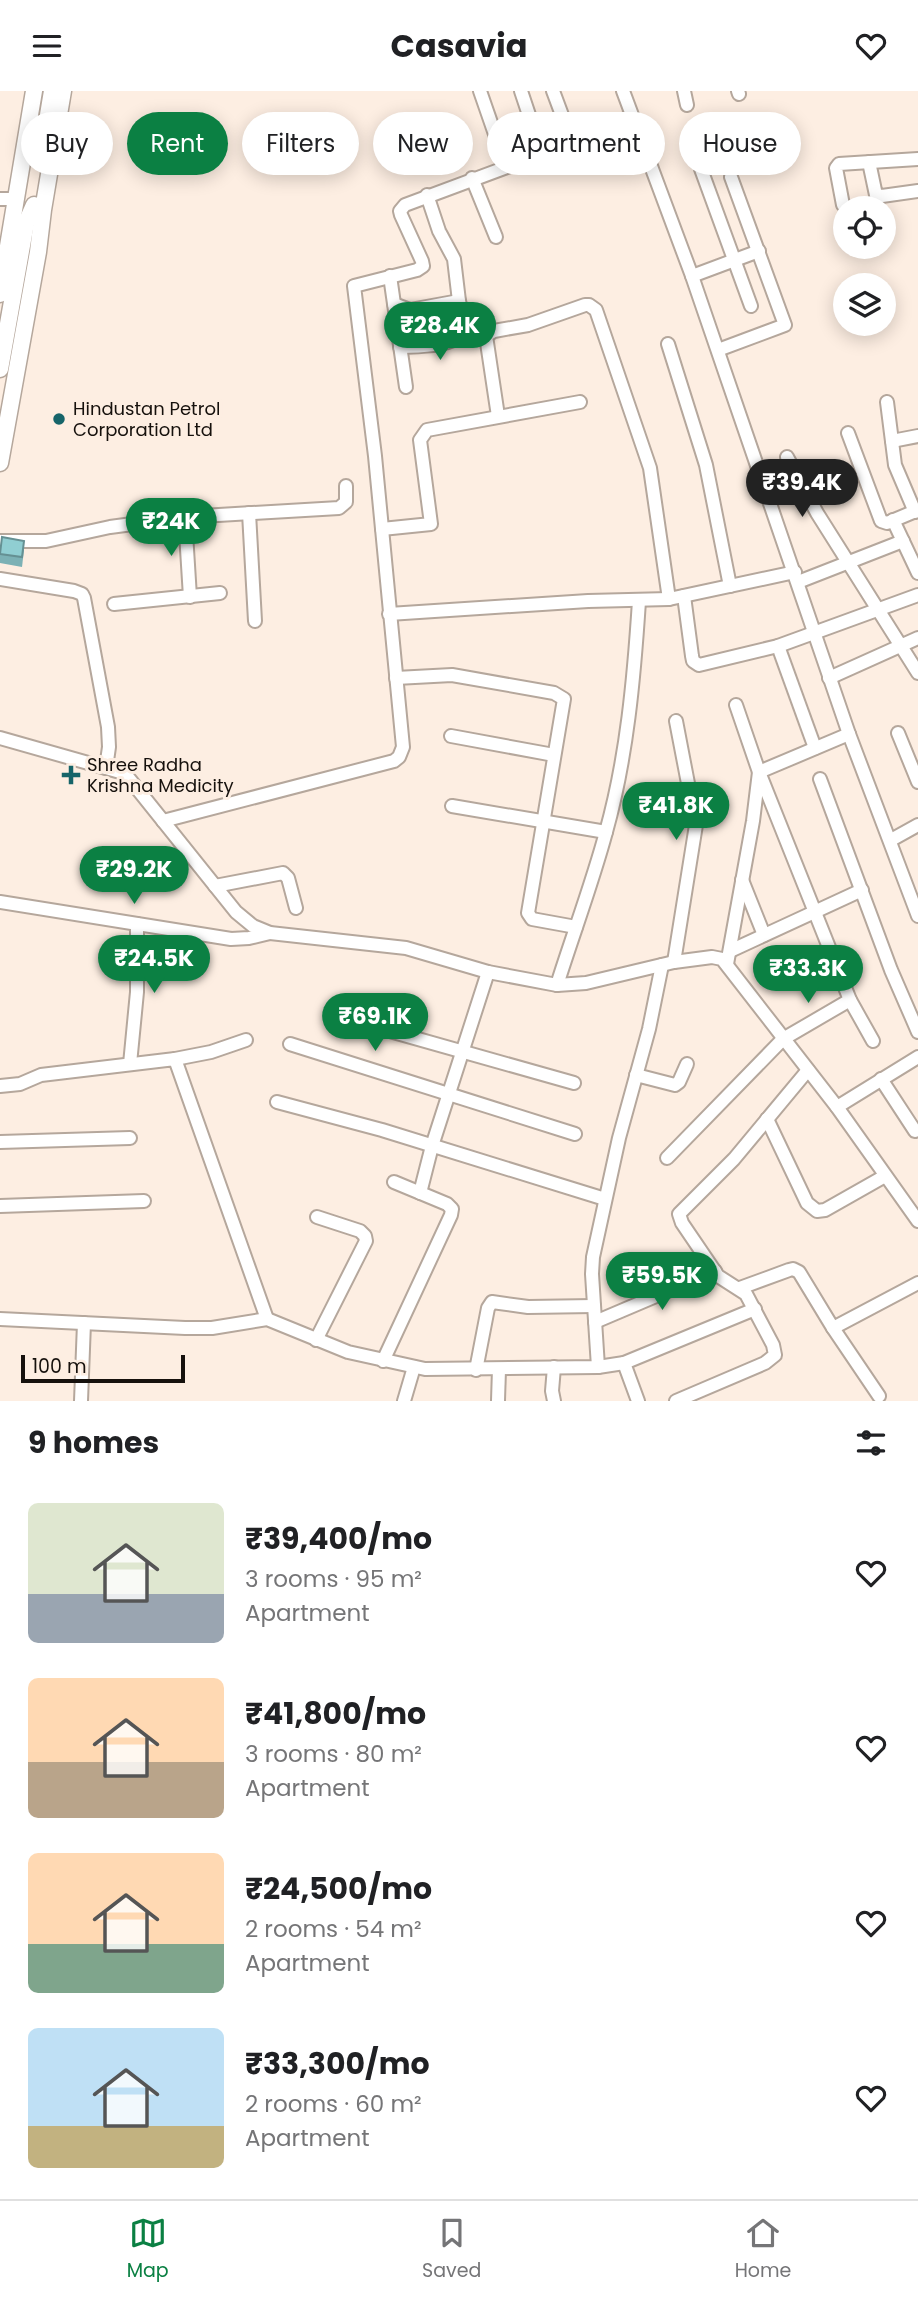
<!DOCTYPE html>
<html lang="en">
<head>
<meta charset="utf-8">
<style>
	:root { --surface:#fff; --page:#f6f6f6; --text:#202124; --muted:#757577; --line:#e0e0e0; --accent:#0b8043 }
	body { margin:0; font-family:Poppins,sans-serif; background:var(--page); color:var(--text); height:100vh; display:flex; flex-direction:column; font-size:26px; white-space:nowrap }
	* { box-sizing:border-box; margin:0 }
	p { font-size:23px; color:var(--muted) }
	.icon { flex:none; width:38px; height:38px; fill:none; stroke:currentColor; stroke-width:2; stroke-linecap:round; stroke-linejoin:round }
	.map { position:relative; height:1310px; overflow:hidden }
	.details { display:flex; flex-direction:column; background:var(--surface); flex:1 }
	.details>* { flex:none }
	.banner { position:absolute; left:21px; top:21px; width:877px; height:63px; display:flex; gap:14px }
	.controls { position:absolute; left:833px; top:105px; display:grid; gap:14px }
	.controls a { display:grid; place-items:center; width:63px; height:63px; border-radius:50%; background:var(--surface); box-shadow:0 4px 18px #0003; font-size:35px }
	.scale { position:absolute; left:21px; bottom:18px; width:164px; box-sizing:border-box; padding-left:7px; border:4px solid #16110d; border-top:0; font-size:19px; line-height:24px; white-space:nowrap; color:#16110d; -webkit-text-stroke:5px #fdeee2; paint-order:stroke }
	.price { position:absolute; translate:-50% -60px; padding:0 16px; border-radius:24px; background:var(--accent); color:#fff; font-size:23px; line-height:46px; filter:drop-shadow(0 2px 4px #0008) }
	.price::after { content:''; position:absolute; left:50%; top:42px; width:21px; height:16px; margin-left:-10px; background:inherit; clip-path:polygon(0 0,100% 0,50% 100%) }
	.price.selected { background:#222; color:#fff }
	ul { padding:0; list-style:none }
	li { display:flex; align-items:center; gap:21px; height:175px; padding:0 28px }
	li span { display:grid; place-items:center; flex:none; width:196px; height:140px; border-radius:10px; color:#555 }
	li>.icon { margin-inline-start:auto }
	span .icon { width:84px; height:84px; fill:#fffc; stroke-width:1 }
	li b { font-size:30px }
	h2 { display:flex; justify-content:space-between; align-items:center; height:84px; padding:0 28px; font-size:30px }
	.tag { padding:0 24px; border-radius:32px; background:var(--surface); box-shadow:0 4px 18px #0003; font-size:24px; line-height:63px }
	.tag.selected { background:var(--accent); color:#fff }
	header { display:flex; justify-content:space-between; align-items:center; height:91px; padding:0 28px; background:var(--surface); font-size:32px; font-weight:700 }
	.dock { display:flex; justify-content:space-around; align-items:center; height:98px; border-top:2px solid var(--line); background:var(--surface); font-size:19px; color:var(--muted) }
	.dock a { display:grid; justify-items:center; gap:4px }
	.dock .selected { color:var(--accent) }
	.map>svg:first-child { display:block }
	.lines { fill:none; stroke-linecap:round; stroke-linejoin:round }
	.minor-casing { stroke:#b5a79c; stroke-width:16 }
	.major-casing { stroke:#b5a79c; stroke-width:19 }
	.minor { stroke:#fff; stroke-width:12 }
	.major { stroke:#fff; stroke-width:16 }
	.wall { fill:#7cb1b5 }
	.building { fill:#90ced2; stroke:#659093; stroke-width:2 }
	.poi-dot { fill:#166469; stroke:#fdeee2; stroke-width:2.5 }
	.labels { text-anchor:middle; stroke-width:6; stroke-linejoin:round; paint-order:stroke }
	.poi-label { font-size:18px; fill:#16110d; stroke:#fdeee2; text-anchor:start }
</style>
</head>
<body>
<header><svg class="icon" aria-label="menu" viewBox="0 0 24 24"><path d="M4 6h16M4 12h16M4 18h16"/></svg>Casavia<svg class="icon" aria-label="heart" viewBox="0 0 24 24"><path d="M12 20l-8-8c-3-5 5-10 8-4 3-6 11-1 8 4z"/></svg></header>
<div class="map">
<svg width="918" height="1310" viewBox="0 0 918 1310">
	<rect width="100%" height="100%" fill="#fdeee2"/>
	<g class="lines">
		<defs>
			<g id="minor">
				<polyline points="480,0 506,75"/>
				<polyline points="521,0 542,63"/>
				<polyline points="553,0 572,51"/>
				<polyline points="623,0 692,185 849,643 918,825"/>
				<polyline points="684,0 687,14"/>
				<polyline points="738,0 739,3"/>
				<polyline points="869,71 876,104 882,105 918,100"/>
				<polyline points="701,78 751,215"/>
				<polyline points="472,87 496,146"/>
				<polyline points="427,104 439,140 454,168 459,210 467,242 473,245 486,245 494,240 528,234 585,214 589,214 596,219 650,377 669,508"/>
				<polyline points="0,108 16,108"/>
				<polyline points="843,114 836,77 839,73 918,68"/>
				<polyline points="390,185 406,296"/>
				<polyline points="692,185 759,160"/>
				<polyline points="394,213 410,219 459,210"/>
				<polyline points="486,245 498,325"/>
				<polyline points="668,253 706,374 730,495"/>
				<path d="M400 256C424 255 447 256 467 242"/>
				<polyline points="718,259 785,234 731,86"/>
				<polyline points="887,311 895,374 915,421"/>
				<polyline points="848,342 881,430 887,432 918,419"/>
				<polyline points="892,350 918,345"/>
				<polyline points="787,366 817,422 918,582"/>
				<polyline points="249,422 255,530"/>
				<polyline points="185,426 190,506"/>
				<polyline points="893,429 918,482"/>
				<polyline points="382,438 431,433 420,349 427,339 580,311"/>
				<polyline points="0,450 46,450 110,436 185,426 339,417 346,411 346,395"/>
				<polyline points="0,488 74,500 82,503 84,507 108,636 109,656 106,677"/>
				<polyline points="798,491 903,450"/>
				<polyline points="684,505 692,565 693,570 699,574 778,555 918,504"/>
				<polyline points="114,513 220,502"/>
				<polyline points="389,523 588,510 669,508 795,481"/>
				<polyline points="778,555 815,657"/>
				<polyline points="396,587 452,584 554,602 564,608 528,822 532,828 576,836"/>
				<polyline points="829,587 918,547"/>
				<polyline points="736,614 759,681 850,909 873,950"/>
				<polyline points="898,642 918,691"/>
				<polyline points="451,645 554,664"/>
				<polyline points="0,647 120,681 127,685 236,821 253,835 270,842 406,857 488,881 557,894 586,892 674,871 712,866 722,868 837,1016 918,1130"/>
				<polyline points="820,688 891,879 918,941"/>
				<polyline points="452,715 606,741"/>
				<polyline points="163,730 394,670 399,666 403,656 375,365 354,195 417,179 423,175 422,170 401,124 400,120 405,114 542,63 632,25"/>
				<polyline points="891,749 918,734"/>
				<polyline points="742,789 764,844"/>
				<polyline points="215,795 283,782 288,787 296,817"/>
				<polyline points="0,811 231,848 249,847 270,842"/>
				<polyline points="730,860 862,799"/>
				<polyline points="674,871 696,734 676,630"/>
				<polyline points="727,873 753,730 759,681 849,643"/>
				<path d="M557 894C573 843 592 793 606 741 627 666 634 587 639 510"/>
				<polyline points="333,924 574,992"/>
				<polyline points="290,953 575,1043"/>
				<polyline points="175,968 211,961 246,949"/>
				<polyline points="130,973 137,901 137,833"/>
				<polyline points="636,984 675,994 679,991 687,973"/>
				<polyline points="881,988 915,1040"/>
				<polyline points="0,995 20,993 41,984 175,968 267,1228"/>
				<polyline points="277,1011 382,1039 605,1108"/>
				<polyline points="837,1016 918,966"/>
				<polyline points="767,1028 807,1112 817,1120 825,1119 885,1085"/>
				<polyline points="0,1051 130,1047"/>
				<polyline points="667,1067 783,948 850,909"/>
				<polyline points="420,1102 432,1055 488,881"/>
				<polyline points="0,1115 144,1110"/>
				<polyline points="740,1197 789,1179 793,1178 799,1181 833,1237 879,1305"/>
				<polyline points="0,1228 185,1237 212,1237 267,1228 348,1261 425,1278 598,1276 624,1272 755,1218"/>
				<polyline points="595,1231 715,1180"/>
				<polyline points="833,1237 918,1192"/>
				<polyline points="316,1249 366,1150 365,1145 360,1140 317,1126"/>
				<polyline points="383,1270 451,1124 452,1118 447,1113 394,1091"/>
				<polyline points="624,1272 638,1310"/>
				<polyline points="598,1276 592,1183 593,1166 619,1047 649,938 662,874"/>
				<polyline points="476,1279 488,1217 492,1211 528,1216 594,1215"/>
				<polyline points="81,1310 84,1232"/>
				<polyline points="404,1310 414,1276"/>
				<polyline points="498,1310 499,1278"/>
				<polyline points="554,1310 552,1300 554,1276"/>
				<polyline points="676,1310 765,1272 775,1264 773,1254 746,1203 718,1185 682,1132 679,1123 734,1068 808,979"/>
			</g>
			<g id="major">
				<polyline points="46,36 52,0"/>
				<polyline points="0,203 34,0"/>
				<polyline points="0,278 26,132 34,114"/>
				<polyline points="0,372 38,161 43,119 63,0"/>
			</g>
		</defs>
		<use href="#minor" class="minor-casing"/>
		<use href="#major" class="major-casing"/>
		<use href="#minor" class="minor"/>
		<use href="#major" class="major"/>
	</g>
	<polygon class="wall" points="0,458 24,459 22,476 0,472"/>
	<polygon class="building" points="2,446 24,450 22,466 0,463"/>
	<g class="poi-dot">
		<circle cx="59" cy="328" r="7"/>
		<path d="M67.5 673.5h7v7h7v7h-7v7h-7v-7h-7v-7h7z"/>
	</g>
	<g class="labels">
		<g class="poi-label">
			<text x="73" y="324">Hindustan Petrol<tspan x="73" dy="21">Corporation Ltd</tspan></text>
			<text x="87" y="680">Shree Radha<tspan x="87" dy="21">Krishna Medicity</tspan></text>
		</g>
	</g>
</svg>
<div class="controls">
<a><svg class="icon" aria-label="locate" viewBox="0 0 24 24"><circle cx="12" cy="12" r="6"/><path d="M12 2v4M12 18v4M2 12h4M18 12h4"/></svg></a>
<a><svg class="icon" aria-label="layers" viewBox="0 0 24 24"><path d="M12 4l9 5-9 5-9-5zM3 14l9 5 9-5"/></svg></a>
</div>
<div class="scale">100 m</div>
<b class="price" style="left:440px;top:271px">₹28.4K</b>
<b class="price selected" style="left:802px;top:428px">₹39.4K</b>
<b class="price" style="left:171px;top:467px">₹24K</b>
<b class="price" style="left:676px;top:751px">₹41.8K</b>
<b class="price" style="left:134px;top:815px">₹29.2K</b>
<b class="price" style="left:154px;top:904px">₹24.5K</b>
<b class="price" style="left:808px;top:914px">₹33.3K</b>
<b class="price" style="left:375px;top:962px">₹69.1K</b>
<b class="price" style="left:662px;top:1221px">₹59.5K</b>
<div class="banner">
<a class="tag">Buy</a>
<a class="tag selected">Rent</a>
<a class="tag">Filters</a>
<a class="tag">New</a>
<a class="tag">Apartment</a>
<a class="tag">House</a>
</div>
</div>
<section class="details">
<h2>9 homes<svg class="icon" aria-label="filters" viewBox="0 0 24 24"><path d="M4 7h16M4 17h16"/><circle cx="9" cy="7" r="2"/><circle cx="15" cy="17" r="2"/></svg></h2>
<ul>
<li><span style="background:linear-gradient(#dfe7d0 65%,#9aa5b1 0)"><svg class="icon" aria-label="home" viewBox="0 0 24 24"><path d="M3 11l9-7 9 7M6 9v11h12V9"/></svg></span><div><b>₹39,400/mo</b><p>3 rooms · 95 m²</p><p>Apartment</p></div><svg class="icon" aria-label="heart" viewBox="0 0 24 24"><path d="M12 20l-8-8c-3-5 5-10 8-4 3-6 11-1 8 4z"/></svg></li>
<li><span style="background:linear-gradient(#ffd9b3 60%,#b9a48a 0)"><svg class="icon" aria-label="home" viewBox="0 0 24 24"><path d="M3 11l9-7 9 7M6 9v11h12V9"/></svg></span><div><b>₹41,800/mo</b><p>3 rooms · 80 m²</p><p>Apartment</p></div><svg class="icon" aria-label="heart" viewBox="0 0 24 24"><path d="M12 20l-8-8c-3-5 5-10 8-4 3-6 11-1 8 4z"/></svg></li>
<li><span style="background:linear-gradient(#ffd9b3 65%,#7fa58c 0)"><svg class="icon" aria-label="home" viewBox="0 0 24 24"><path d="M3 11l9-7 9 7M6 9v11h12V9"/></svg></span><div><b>₹24,500/mo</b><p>2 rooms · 54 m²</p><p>Apartment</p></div><svg class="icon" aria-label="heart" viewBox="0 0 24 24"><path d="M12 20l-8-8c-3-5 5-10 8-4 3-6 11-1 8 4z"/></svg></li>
<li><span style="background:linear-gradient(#bfe0f5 70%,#c2b280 0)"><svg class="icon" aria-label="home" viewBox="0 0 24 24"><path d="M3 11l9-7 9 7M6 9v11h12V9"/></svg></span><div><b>₹33,300/mo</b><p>2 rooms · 60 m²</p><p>Apartment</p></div><svg class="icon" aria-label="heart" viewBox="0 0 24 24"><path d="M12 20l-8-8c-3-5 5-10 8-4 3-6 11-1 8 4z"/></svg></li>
</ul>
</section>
<nav class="dock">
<a class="selected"><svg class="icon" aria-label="map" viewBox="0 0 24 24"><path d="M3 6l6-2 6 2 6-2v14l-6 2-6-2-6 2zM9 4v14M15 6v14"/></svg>Map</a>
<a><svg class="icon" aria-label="saved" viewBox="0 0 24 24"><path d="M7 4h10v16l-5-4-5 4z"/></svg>Saved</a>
<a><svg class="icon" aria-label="home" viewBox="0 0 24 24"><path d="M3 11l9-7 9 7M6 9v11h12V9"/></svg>Home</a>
</nav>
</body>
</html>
